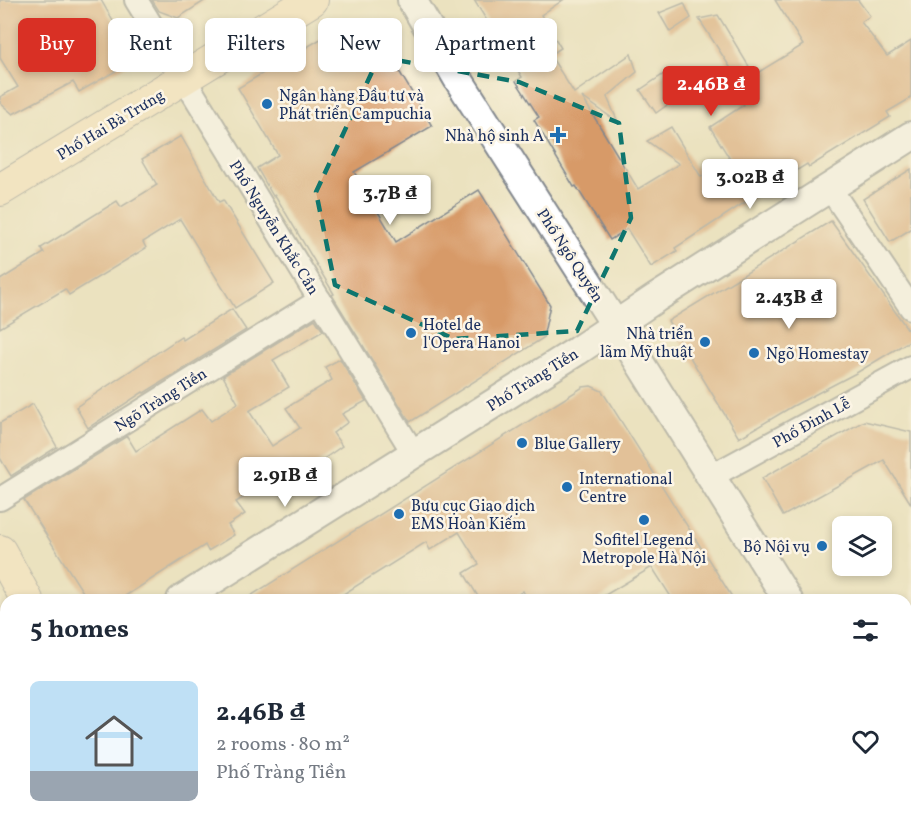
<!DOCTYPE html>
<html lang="en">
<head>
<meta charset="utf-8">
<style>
	:root { --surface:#fff; --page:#f2f2f3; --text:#1f2937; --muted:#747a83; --line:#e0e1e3; --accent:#d93025 }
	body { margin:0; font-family:Vollkorn,serif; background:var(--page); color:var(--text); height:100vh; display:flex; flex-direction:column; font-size:22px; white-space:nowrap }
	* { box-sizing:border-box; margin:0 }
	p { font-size:20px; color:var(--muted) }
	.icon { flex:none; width:33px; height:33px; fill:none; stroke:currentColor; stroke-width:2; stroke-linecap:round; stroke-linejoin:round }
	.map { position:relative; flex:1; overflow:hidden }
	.panel { position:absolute; left:0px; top:594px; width:912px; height:234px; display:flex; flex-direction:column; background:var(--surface); border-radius:18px 18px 0 0; box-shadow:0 3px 9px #0003 }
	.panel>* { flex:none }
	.guide { position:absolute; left:18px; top:18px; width:600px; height:54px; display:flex; gap:12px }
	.tools { position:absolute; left:832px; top:516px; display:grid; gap:12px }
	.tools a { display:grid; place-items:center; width:60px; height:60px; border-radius:9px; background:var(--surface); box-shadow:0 3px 9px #0003; font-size:30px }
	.price { position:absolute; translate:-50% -51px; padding:0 14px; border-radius:6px; background:#fff; color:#222; font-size:20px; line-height:39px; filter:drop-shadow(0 2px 3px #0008) }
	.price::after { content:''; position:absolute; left:50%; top:36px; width:18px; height:14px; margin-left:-9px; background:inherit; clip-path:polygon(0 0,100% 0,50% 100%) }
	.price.active { background:var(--accent); color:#fff }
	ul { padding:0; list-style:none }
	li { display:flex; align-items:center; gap:18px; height:150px; padding:0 30px }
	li+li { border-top:2px solid var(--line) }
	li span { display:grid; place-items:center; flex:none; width:168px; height:120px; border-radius:9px; color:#555 }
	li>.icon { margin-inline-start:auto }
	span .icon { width:72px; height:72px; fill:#fffc; stroke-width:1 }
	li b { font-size:26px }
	h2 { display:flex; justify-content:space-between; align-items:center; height:72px; padding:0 30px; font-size:26px }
	.tag { padding:0 21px; border-radius:9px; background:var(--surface); box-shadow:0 3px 9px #0003; font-size:21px; line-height:54px }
	.tag.active { background:var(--accent); color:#fff }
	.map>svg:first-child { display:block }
	.green { fill:#a6d684; stroke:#608271; stroke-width:1.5 }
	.building { fill:#d79a68 }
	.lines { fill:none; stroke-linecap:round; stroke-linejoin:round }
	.minor-casing { stroke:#83888e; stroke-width:26 }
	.tertiary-casing { stroke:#83888e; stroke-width:32 }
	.secondary-casing { stroke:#83888e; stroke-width:34 }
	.minor { stroke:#fff; stroke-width:22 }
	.tertiary { stroke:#fff; stroke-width:28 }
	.secondary { stroke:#fbe6c4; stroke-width:32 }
	.marked { fill:none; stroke:#0f766e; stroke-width:4.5; stroke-dasharray:12 8; stroke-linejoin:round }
	.poi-dot { fill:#1f6fb2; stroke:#fcf5e5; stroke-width:2 }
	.labels { text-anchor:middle; stroke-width:5; stroke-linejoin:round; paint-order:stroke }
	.poi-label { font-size:16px; fill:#1b2f5e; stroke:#fcf5e5; text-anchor:start }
	.street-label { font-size:16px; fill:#1b2f5e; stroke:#fcf5e5 }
</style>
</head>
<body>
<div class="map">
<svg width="911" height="828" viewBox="0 0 911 828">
	<rect width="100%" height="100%" fill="#fcf5e5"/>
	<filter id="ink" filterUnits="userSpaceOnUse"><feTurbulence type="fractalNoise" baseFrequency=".0167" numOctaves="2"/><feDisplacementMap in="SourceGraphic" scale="12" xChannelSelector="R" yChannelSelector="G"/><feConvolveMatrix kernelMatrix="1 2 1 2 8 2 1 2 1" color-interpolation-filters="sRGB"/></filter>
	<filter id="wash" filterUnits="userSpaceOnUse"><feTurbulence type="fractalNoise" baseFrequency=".008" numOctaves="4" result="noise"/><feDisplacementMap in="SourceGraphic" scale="24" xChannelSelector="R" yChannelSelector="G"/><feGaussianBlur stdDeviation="1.35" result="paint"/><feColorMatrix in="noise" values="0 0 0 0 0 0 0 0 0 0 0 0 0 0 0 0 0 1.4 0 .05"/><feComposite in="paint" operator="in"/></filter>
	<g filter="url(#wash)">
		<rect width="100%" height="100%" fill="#ebe2bf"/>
		<polygon class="green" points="702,822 897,822 901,828 692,828"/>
		<g id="blocks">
			<g class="building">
				<polygon points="0,0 101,0 135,60 79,92 73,82 13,114 0,103 0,97 18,87 0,58"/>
				<polygon points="152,0 206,0 178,18 159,11"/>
				<polygon points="474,0 563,0 541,15 561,48 550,55 574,93 631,54 637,72 607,97 618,122 582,97 638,189 679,164 647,141 671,127 701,177 730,159 710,127 744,105 732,85 739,81 699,19 718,15 754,75 803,45 775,0 858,0 870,16 861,22 887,56 911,41 911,98 887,112 890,117 809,167 807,164 747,201 675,248 677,251 651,267 627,229 610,240 576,186 574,187 534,120 539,117 516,81 522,77"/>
				<polygon points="684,3 691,18 670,32 659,13"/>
				<polygon points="339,28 381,41 432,126 354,172 396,242 479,190 550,305 543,338 410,422 332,295 334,294 275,195 273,196 257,168 278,155 238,88"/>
				<polygon points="670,70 688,90 656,113 640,90"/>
				<polygon points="181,136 219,202 223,200 274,283 235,308 180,219 143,242 146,248 69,295 65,289 0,328 0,280 44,253 41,248 117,201 121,207 157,185 142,159"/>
				<polygon points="911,169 911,229 890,242 863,199"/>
				<polygon points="831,221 911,334 911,340 858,372 793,406 739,438 668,321"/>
				<polygon points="232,309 246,330 144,393 143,392 88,428 76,407 181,337 183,340"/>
				<polygon points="315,319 323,331 273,360 289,387 249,411 272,446 300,428 286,408 332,380 325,367 340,359 366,401 342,414 348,422 333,433 342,446 305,472 303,468 275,485 272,480 236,502 245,514 228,525 234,535 208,551 205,545 119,600 88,600 24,500 127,436 136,451 202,409 211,421 238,403 223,376"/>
				<polygon points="591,386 602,391 734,600 673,600 652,567 597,600 528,600 523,591 509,600 480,600 464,573 479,564 459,532 430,550 426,542 334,600 244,600 583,387"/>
				<polygon points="33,404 57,447 11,476 0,458 0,423"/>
				<polygon points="864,421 911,432 911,504 884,460 783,516 762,478"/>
			</g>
		</g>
	</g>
	<g filter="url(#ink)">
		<use href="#blocks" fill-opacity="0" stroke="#83888e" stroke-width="1.5"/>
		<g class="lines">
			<defs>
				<g id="minor">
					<polyline points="136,0 414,454"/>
					<polyline points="829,187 911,308"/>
					<polyline points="710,477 911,367"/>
					<polyline points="0,499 320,300"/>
					<polyline points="99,822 100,828"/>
					<polyline points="319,828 322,822"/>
					<polyline points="660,828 670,822"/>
				</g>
				<g id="tertiary">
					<polyline points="412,0 458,79 641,365 788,600"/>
					<polyline points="181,600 577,351 656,298 911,136"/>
					<polyline points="906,788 911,796"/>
					<polyline points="488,822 502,828"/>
				</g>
				<g id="secondary">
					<polyline points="0,190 312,0"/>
					<polyline points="0,551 27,600"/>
					<polyline points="0,664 6,652"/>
					<polyline points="0,700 6,712"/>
					<polyline points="3,828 6,822"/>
				</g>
			</defs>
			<use href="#minor" class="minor-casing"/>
			<use href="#tertiary" class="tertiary-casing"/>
			<use href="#secondary" class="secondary-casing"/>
			<use href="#minor" class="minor"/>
			<use href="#tertiary" class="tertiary"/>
			<use href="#secondary" class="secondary"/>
		</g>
	</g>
	<path d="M0 0H911V828H0ZM379 57 519 82 619 123 631 218 577 331 454 339 335 285 316 192Z" fill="#ebe2bf" fill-opacity=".55" fill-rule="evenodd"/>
	<path class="marked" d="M379 57 519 82 619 123 631 218 577 331 454 339 335 285 316 192Z"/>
	<g class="poi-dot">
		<circle cx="267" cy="104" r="6"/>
		<path d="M555 126h6v6h6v6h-6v6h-6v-6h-6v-6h6z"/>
		<circle cx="411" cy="333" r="6"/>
		<circle cx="705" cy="342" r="6"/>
		<circle cx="754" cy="353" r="6"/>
		<circle cx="522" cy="443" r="6"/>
		<circle cx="567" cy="487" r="6"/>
		<circle cx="399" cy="514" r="6"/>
		<circle cx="644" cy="520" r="6"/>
		<circle cx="822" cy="546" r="6"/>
	</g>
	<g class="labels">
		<g class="poi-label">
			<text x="279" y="101">Ngân hàng Đầu tư và<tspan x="279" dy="18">Phát triển Campuchia</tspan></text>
			<text x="544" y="141" text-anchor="end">Nhà hộ sinh A</text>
			<text x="423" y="330">Hotel de<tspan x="423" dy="18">l'Opera Hanoi</tspan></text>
			<text x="693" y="339" text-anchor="end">Nhà triển<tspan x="693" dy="18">lãm Mỹ thuật</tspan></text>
			<text x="766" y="359">Ngõ Homestay</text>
			<text x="534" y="449">Blue Gallery</text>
			<text x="579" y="484">International<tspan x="579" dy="18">Centre</tspan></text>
			<text x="411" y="511">Bưu cục Giao dịch<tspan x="411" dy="18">EMS Hoàn Kiếm</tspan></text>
			<text x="644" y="545" text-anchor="middle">Sofitel Legend<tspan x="644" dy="18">Metropole Hà Nội</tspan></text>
			<text x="810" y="552" text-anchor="end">Bộ Nội vụ</text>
		</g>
		<g class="street-label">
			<text transform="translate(110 124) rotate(-31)" y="6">Phố Hai Bà Trưng</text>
			<text transform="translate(275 227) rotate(58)" y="6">Phố Nguyễn Khắc Cần</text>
			<text transform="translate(571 255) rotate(57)" y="6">Phố Ngô Quyền</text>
			<text transform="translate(532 379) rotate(-32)" y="6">Phố Tràng Tiền</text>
			<text transform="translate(160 399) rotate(-32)" y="6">Ngõ Tràng Tiền</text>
			<text transform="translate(811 422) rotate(-29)" y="6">Phố Đinh Lễ</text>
		</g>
	</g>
</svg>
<div class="tools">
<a><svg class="icon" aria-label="layers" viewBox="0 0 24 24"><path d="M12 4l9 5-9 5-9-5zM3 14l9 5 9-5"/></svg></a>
</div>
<b class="price active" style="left:711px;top:117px">2.46B ₫</b>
<b class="price" style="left:750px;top:210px">3.02B ₫</b>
<b class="price" style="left:390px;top:226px">3.7B ₫</b>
<b class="price" style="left:789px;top:330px">2.43B ₫</b>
<b class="price" style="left:285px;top:508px">2.91B ₫</b>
<div class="guide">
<a class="tag active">Buy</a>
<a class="tag">Rent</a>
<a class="tag">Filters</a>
<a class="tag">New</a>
<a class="tag">Apartment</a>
</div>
<section class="panel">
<h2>5 homes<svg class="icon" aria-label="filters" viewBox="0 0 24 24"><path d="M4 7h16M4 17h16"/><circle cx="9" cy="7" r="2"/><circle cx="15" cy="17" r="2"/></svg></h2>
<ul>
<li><span style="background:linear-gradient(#bfe0f5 75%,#9aa5b1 0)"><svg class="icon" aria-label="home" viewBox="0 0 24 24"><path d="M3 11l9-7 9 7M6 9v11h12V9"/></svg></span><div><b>2.46B ₫</b><p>2 rooms · 80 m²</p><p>Phố Tràng Tiền</p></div><svg class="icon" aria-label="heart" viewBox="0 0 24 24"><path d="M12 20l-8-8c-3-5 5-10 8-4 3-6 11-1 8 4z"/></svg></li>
</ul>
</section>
</div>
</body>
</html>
